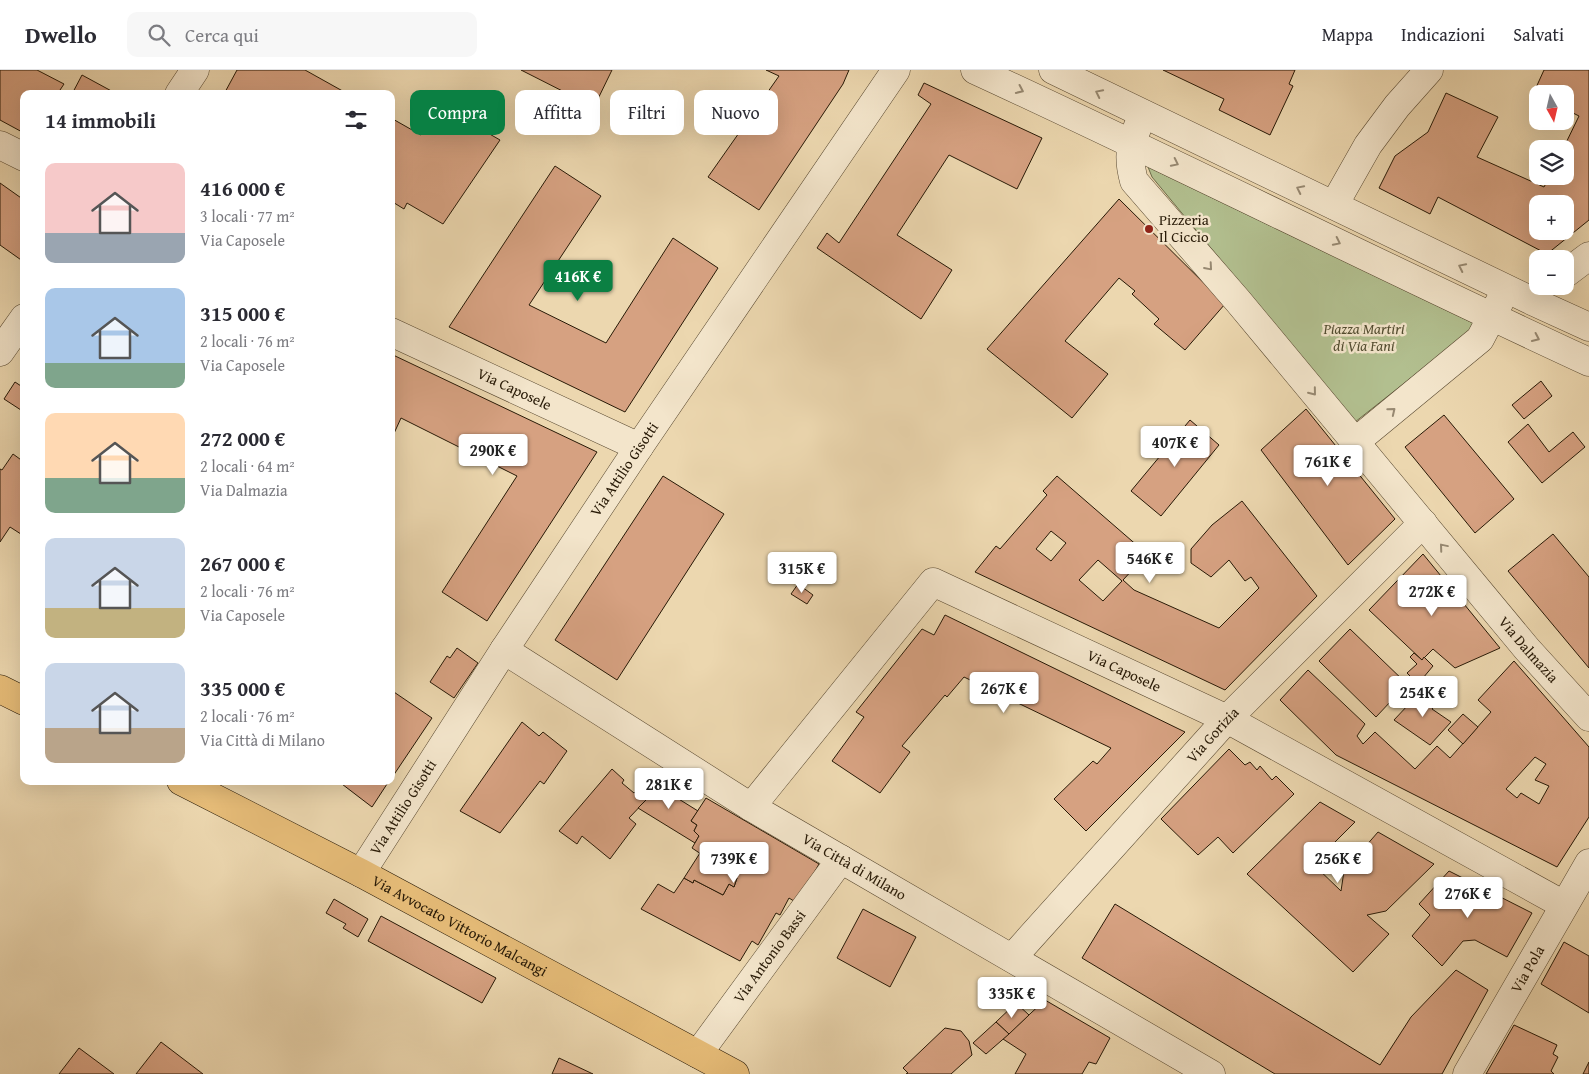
<!DOCTYPE html>
<html lang="it">
<head>
<meta charset="utf-8">
<style>
	:root { --surface:#fff; --page:#f7f7f7; --text:#2b2b33; --muted:#7c7c81; --line:#e1e1e2; --accent:#0b8043 }
	body { margin:0; font-family:"Gentium Book Plus",serif; background:var(--page); color:var(--text); height:100vh; display:flex; flex-direction:column; font-size:19px; white-space:nowrap }
	* { box-sizing:border-box; margin:0 }
	p { font-size:16px; color:var(--muted) }
	.icon { flex:none; width:28px; height:28px; fill:none; stroke:currentColor; stroke-width:2; stroke-linecap:round; stroke-linejoin:round }
	.map { position:relative; flex:1; overflow:hidden }
	.side { position:absolute; left:20px; top:20px; width:375px; height:695px; display:flex; flex-direction:column; background:var(--surface); border-radius:10px; box-shadow:0 5px 20px #0002 }
	.side>* { flex:none }
	.banner { position:absolute; left:410px; top:20px; width:475px; height:45px; display:flex; gap:10px }
	.needle { width:32px; rotate:172deg }
	.tools { position:absolute; left:1529px; top:15px; display:grid; gap:10px }
	.tools a { display:grid; place-items:center; width:45px; height:45px; border-radius:10px; background:var(--surface); box-shadow:0 5px 20px #0002; font-size:25px }
	.price { position:absolute; translate:-50% -42px; padding:0 11px; border-radius:5px; background:#fff; color:#222; font-size:16px; line-height:32px; filter:drop-shadow(0 1px 2px #0008) }
	.price::after { content:''; position:absolute; left:50%; top:30px; width:15px; height:11px; margin-left:-8px; background:inherit; clip-path:polygon(0 0,100% 0,50% 100%) }
	.price.active { background:var(--accent); color:#fff }
	ul { padding:0; list-style:none }
	li { display:flex; align-items:center; gap:15px; height:125px; padding:0 25px }
	li span { display:grid; place-items:center; flex:none; width:140px; height:100px; border-radius:10px; color:#555 }
	li>.icon { margin-inline-start:auto }
	span .icon { width:60px; height:60px; fill:#fffc; stroke-width:1 }
	li b { font-size:21px }
	h2 { display:flex; justify-content:space-between; align-items:center; height:60px; padding:0 25px; font-size:21px }
	.tag { padding:0 18px; border-radius:10px; background:var(--surface); box-shadow:0 5px 20px #0002; font-size:18px; line-height:45px }
	.tag.active { background:var(--accent); color:#fff }
	header { display:flex; align-items:center; gap:30px; box-sizing:border-box; height:70px; padding:0 25px; background:var(--surface); border-bottom:1px solid var(--line) }
	header strong { font-size:24px }
	nav { display:flex; gap:28px; margin-inline-start:auto; font-size:18px }
	.search { width:350px; height:45px; background:var(--page); display:flex; align-items:center; gap:12px; box-sizing:border-box; padding:0 18px; border-radius:10px; color:var(--muted); font-size:19px }
	.map>svg:first-child { display:block }
	.green { fill:#b2bf8f; stroke:#6c6c4a }
	.building { fill:#d6a181; stroke:#271906; fill-rule:evenodd }
	.lines { fill:none; stroke-linecap:round; stroke-linejoin:round }
	.minor-casing { stroke:#584830; stroke-width:29 }
	.major-casing { stroke:#271906; stroke-width:29 }
	.minor { stroke:#f3e5cb; stroke-width:28 }
	.major { stroke:#e6bc78; stroke-width:28 }
	.oneway { stroke:#978972 }
	.poi-dot { fill:#8f2418; stroke:#f3e5cb; stroke-width:2 }
	.labels { text-anchor:middle; stroke-width:5; stroke-linejoin:round; paint-order:stroke }
	.poi-label { font-size:15px; fill:#271906; stroke:#f3e5cb; text-anchor:start }
	.park-label { font-size:15px; font-style:italic; fill:#514b2f; stroke:#f3e5cb }
	.street-label { font-size:15px; fill:#271906; stroke:#f3e5cb }
</style>
</head>
<body>
<header>
<strong>Dwello</strong>
<div class="search"><svg class="icon" aria-label="search" viewBox="0 0 24 24"><circle cx="10" cy="10" r="6"/><path d="M15 15l6 6"/></svg>Cerca qui</div>
<nav><a>Mappa</a><a>Indicazioni</a><a>Salvati</a></nav>
</header>
<div class="map">
<svg width="1589" height="1004" viewBox="0 0 1589 1004">
	<rect width="100%" height="100%" fill="#ecd7af"/>
	<filter id="stains"><feTurbulence type="fractalNoise" baseFrequency=".004" numOctaves="4"/><feColorMatrix values="0 0 0 0 .2 0 0 0 0 .09 0 0 0 0 .02 0 0 0 .5 -.17"/></filter>
	<radialGradient id="worn" r=".72"><stop offset=".6" stop-color="#630" stop-opacity="0"/><stop offset="1" stop-color="#630" stop-opacity=".3"/></radialGradient>
	<polygon class="green" points="1148,97 1473,253 1468,263 1355,352 1152,107"/>
	<g class="building">
		<polygon points="0,0 37,0 64,14 60,20 67,24 24,24 24,63 0,50"/>
		<polygon points="237,0 305,0 348,24 224,24"/>
		<polygon points="521,0 612,0 594,37"/>
		<polygon points="766,0 849,0 843,14 759,140 708,107 779,6"/>
		<polygon points="1163,0 1295,0 1289,14 1293,16 1270,65 1219,40 1224,29"/>
		<path d="M1544 0H1589V150L1547 184 1438 127 1430 144 1379 118 1395 86 1428 62 1446 23 1498 47 1477 87 1544 117 1550 106H1565V79H1563L1579 46 1565 39V24H1538L1534 22ZM1538 134H1565V161H1538Z"/>
		<polygon points="82,5 117,24 72,24"/>
		<polygon points="924,13 1042,68 1017,119 949,85 897,165 952,200 921,249 817,178 827,163 839,173 931,34 918,25"/>
		<polygon points="441,36 500,70 443,154 407,133 404,139 391,131 391,48 421,65"/>
		<polygon points="555,96 601,126 529,235 606,273 673,168 718,198 625,342 449,257"/>
		<polygon points="0,113 24,130 24,192 0,175"/>
		<polygon points="1119,129 1225,234 1185,280 1154,254 1159,249 1132,224 1135,221 1119,208 1065,271 1108,304 1072,348 987,279"/>
		<polygon points="391,284 597,382 487,551 442,522 517,406 401,348 391,370"/>
		<polygon points="1541,311 1552,326 1524,349 1512,335"/>
		<polygon points="15,312 24,318 24,342 4,329"/>
		<polygon points="1306,339 1395,449 1348,495 1261,380"/>
		<polygon points="1444,345 1514,429 1475,463 1405,377"/>
		<polygon points="1190,350 1219,375 1161,446 1131,421"/>
		<polygon points="1528,354 1549,382 1573,362 1585,377 1542,413 1508,372"/>
		<polygon points="13,384 24,392 24,466 10,457 0,472 0,399 2,400"/>
		<polygon points="663,406 724,444 617,610 555,570"/>
		<path d="M1057 406 1147 484 1123 510 1134 520 1219 558 1259 518 1251 507 1245 511 1229 490 1211 507 1191 493V479L1212 455 1242 431 1317 526 1225 620 975 502 996 476 1000 479 1047 425 1043 421ZM1051 461 1066 473 1051 491 1036 479ZM1098 490 1122 511 1103 531 1079 510Z"/>
		<polygon points="1553,464 1589,507 1589,598 1508,501"/>
		<polygon points="1423,484 1473,545 1500,578 1455,598 1433,579 1422,590 1369,540"/>
		<polygon points="798,514 813,525 807,534 791,524"/>
		<polygon points="945,545 1185,662 1086,761 1054,729 1093,691 1097,694 1111,678 964,607 947,627 945,625 902,676 910,682 880,723 832,691 864,647 856,642 922,559 934,565"/>
		<polygon points="1350,559 1407,614 1376,647 1319,591"/>
		<polygon points="457,578 478,593 454,628 430,612 447,586 450,588"/>
		<polygon points="1414,583 1422,590 1424,587 1433,596 1418,614 1407,603 1417,594 1410,587"/>
		<path d="M1514 591 1589 677V747L1557 797 1336 685 1280 630 1308 600 1365 654 1357 666 1363 674 1375 662 1415 699 1437 676 1450 688 1491 642 1478 630ZM1535 687 1546 694 1535 710 1549 716 1539 734 1521 723 1517 728 1506 719Z"/>
		<polygon points="1424,618 1437,633 1432,639 1451,652 1430,675 1394,650"/>
		<polygon points="391,620 432,648 391,709"/>
		<polygon points="1463,644 1478,657 1463,674 1448,660"/>
		<polygon points="522,652 539,666 543,662 567,681 544,714 540,711 500,763 460,741"/>
		<polygon points="1229,679 1245,695 1250,692 1257,700 1260,696 1272,710 1276,706 1294,724 1233,783 1218,767 1198,785 1161,749"/>
		<polygon points="612,699 624,710 622,713 634,723 637,720 648,728 629,748 636,754 610,789 582,766 577,774 559,761"/>
		<polygon points="645,708 698,741 691,751 697,755 694,761 699,766 695,773 638,738 648,728 637,720"/>
		<polygon points="338,711 389,711 372,737"/>
		<polygon points="706,728 819,794 797,833 789,828 780,845 776,843 758,875 752,871 740,891 641,839 658,814 674,823 684,808 693,813 694,810 723,825 729,814 734,817 737,808 692,778 699,766 694,761 697,755 691,751"/>
		<polygon points="1320,732 1355,752 1313,794 1341,821 1344,801 1378,762 1434,794 1386,841 1367,845 1389,864 1353,902 1247,804"/>
		<polygon points="700,783 737,808 734,817 729,814 723,825 694,810 693,813 684,808"/>
		<polygon points="1449,801 1532,843 1507,887 1475,870 1463,871 1442,896 1412,866 1430,845 1419,834"/>
		<polygon points="334,829 368,849 358,867 343,858 346,854 326,843"/>
		<polygon points="1115,834 1380,995 1411,947 1456,900 1488,920 1442,1004 1275,1004 1082,888"/>
		<polygon points="863,839 916,867 890,917 837,888"/>
		<polygon points="381,846 496,908 482,933 368,871"/>
		<polygon points="1564,872 1589,886 1589,943 1541,914"/>
		<polygon points="1045,930 1110,968 1096,994 1089,992 1082,1004 1015,1004 1026,984 1003,969"/>
		<polygon points="1016,933 1029,945 1009,964 996,952"/>
		<polygon points="996,952 1009,964 986,984 973,973"/>
		<polygon points="1514,955 1557,975 1553,984 1558,987 1551,1001 1554,1004 1486,1004"/>
		<polygon points="945,958 961,961 969,971 972,985 951,1004 906,1004 908,1003 903,998"/>
		<polygon points="161,972 203,1004 136,1004"/>
		<polygon points="79,978 114,1004 59,1004"/>
		<polygon points="559,988 593,1004 552,1004"/>
		<polygon points="1589,992 1589,1004 1583,1004"/>
	</g>
	<g class="lines">
		<defs>
			<g id="minor">
				<path d="M975 0C1181 95 1383 197 1589 292"/>
				<polyline points="1053,0 1530,230 1589,257"/>
				<polyline points="179,24 195,0"/>
				<path id="s1" d="M1143 44C1132 70 1126 82 1134 111L1238 231 1527 579 1589 647"/>
				<polyline points="0,75 24,87"/>
				<polyline points="1334,135 1368,75 1397,36 1429,0"/>
				<polyline points="1565,204 1589,186"/>
				<path id="s2" d="M391 262 639 377"/>
				<polyline points="0,282 24,248"/>
				<polyline points="1355,372 1480,269 1500,231"/>
				<path id="s3" d="M504 580 751 737 1211 1004"/>
				<path id="s4" d="M751 737 933 512 1227 649 1564 835"/>
				<path id="s5" d="M361 803 504 580 639 377 896 0"/>
				<path id="s6" d="M1012 888 1227 649 1423 453"/>
				<path id="s7" d="M698 984 841 789"/>
				<path id="s8" d="M1467 1004 1589 793"/>
			</g>
			<g id="major">
				<polyline points="0,619 24,631"/>
				<path id="s9" d="M181 711 361 803 735 1004"/>
			</g>
		</defs>
		<use href="#minor" class="minor-casing"/>
		<use href="#major" class="major-casing"/>
		<use href="#minor" class="minor"/>
		<use href="#major" class="major"/>
	</g>
	<defs><path id="oneway-chevron" d="M-2-3.5L2.5 0L-2 3.5" fill="none" stroke-width="1.6" stroke-linecap="round" stroke-linejoin="round" transform="scale(1.25)"/></defs>
	<g class="oneway">
		<use href="#oneway-chevron" transform="translate(1020 20) rotate(25)"/>
		<use href="#oneway-chevron" transform="translate(1099 23) rotate(-154)"/>
		<use href="#oneway-chevron" transform="translate(1175 93) rotate(26)"/>
		<use href="#oneway-chevron" transform="translate(1300 119) rotate(-154)"/>
		<use href="#oneway-chevron" transform="translate(1337 172) rotate(26)"/>
		<use href="#oneway-chevron" transform="translate(1209 197) rotate(49)"/>
		<use href="#oneway-chevron" transform="translate(1462 197) rotate(-154)"/>
		<use href="#oneway-chevron" transform="translate(1536 268) rotate(25)"/>
		<use href="#oneway-chevron" transform="translate(1313 322) rotate(51)"/>
		<use href="#oneway-chevron" transform="translate(1392 341) rotate(-39)"/>
		<use href="#oneway-chevron" transform="translate(1443 477) rotate(-130)"/>
	</g>
	<circle class="poi-dot" cx="1149" cy="159" r="5"/>
	<g class="labels">
		<g class="poi-label">
			<text x="1159" y="155">Pizzeria<tspan x="1159" dy="17">Il Ciccio</tspan></text>
		</g>
		<g class="park-label">
			<text x="1364" y="264">Piazza Martiri<tspan x="1364" dy="17">di Via Fani</tspan></text>
		</g>
		<g class="street-label">
			<text dy="5" stroke="none"><textPath href="#s2" startOffset="136">Via Caposele</textPath></text>
			<text dy="5" stroke="none"><textPath href="#s5" startOffset="482">Via Attilio Gisotti</textPath></text>
			<text dy="5" stroke="none"><textPath href="#s1" startOffset="682">Via Dalmazia</textPath></text>
			<text dy="5" stroke="none"><textPath href="#s4" startOffset="500">Via Caposele</textPath></text>
			<text dy="5" stroke="none"><textPath href="#s6" startOffset="300">Via Gorizia</textPath></text>
			<text dy="5" stroke="none"><textPath href="#s5" startOffset="78">Via Attilio Gisotti</textPath></text>
			<text dy="5" stroke="none"><textPath href="#s3" startOffset="412">Via Città di Milano</textPath></text>
			<text dy="5" stroke="none"><textPath href="#s9" startOffset="314">Via Avvocato Vittorio Malcangi</textPath></text>
			<text dy="5" stroke="none"><textPath href="#s7" startOffset="121">Via Antonio Bassi</textPath></text>
			<text dy="5" stroke="none"><textPath href="#s8" startOffset="121">Via Pola</textPath></text>
		</g>
	</g>
	<rect width="100%" height="100%" filter="url(#stains)"/>
	<rect width="100%" height="100%" fill="url(#worn)"/>
</svg>
<div class="tools">
<a><svg class="needle" viewBox="-14 -14 28 28"><path d="M0-13l5 13h-10z" fill="#e53935"/><path d="M0 13l5-13h-10z" fill="#7c7c81"/></svg></a>
<a><svg class="icon" aria-label="layers" viewBox="0 0 24 24"><path d="M12 4l9 5-9 5-9-5zM3 14l9 5 9-5"/></svg></a>
<a>+</a>
<a>−</a>
</div>
<b class="price active" style="left:578px;top:232px">416K €</b>
<b class="price" style="left:1175px;top:398px">407K €</b>
<b class="price" style="left:493px;top:406px">290K €</b>
<b class="price" style="left:1328px;top:417px">761K €</b>
<b class="price" style="left:1150px;top:514px">546K €</b>
<b class="price" style="left:802px;top:524px">315K €</b>
<b class="price" style="left:1432px;top:547px">272K €</b>
<b class="price" style="left:1004px;top:644px">267K €</b>
<b class="price" style="left:1423px;top:648px">254K €</b>
<b class="price" style="left:669px;top:740px">281K €</b>
<b class="price" style="left:734px;top:814px">739K €</b>
<b class="price" style="left:1338px;top:814px">256K €</b>
<b class="price" style="left:1468px;top:849px">276K €</b>
<b class="price" style="left:1012px;top:949px">335K €</b>
<div class="banner">
<a class="tag active">Compra</a>
<a class="tag">Affitta</a>
<a class="tag">Filtri</a>
<a class="tag">Nuovo</a>
</div>
<section class="side">
<h2>14 immobili<svg class="icon" aria-label="filters" viewBox="0 0 24 24"><path d="M4 7h16M4 17h16"/><circle cx="9" cy="7" r="2"/><circle cx="15" cy="17" r="2"/></svg></h2>
<ul>
<li><span style="background:linear-gradient(#f6c9c9 70%,#9aa5b1 0)"><svg class="icon" aria-label="home" viewBox="0 0 24 24"><path d="M3 11l9-7 9 7M6 9v11h12V9"/></svg></span><div><b>416 000 €</b><p>3 locali · 77 m²</p><p>Via Caposele</p></div></li>
<li><span style="background:linear-gradient(#a9c7e8 75%,#7fa58c 0)"><svg class="icon" aria-label="home" viewBox="0 0 24 24"><path d="M3 11l9-7 9 7M6 9v11h12V9"/></svg></span><div><b>315 000 €</b><p>2 locali · 76 m²</p><p>Via Caposele</p></div></li>
<li><span style="background:linear-gradient(#ffd9b3 65%,#7fa58c 0)"><svg class="icon" aria-label="home" viewBox="0 0 24 24"><path d="M3 11l9-7 9 7M6 9v11h12V9"/></svg></span><div><b>272 000 €</b><p>2 locali · 64 m²</p><p>Via Dalmazia</p></div></li>
<li><span style="background:linear-gradient(#c9d6e8 70%,#c2b280 0)"><svg class="icon" aria-label="home" viewBox="0 0 24 24"><path d="M3 11l9-7 9 7M6 9v11h12V9"/></svg></span><div><b>267 000 €</b><p>2 locali · 76 m²</p><p>Via Caposele</p></div></li>
<li><span style="background:linear-gradient(#c9d6e8 65%,#b9a48a 0)"><svg class="icon" aria-label="home" viewBox="0 0 24 24"><path d="M3 11l9-7 9 7M6 9v11h12V9"/></svg></span><div><b>335 000 €</b><p>2 locali · 76 m²</p><p>Via Città di Milano</p></div></li>
</ul>
</section>
</div>
</body>
</html>
